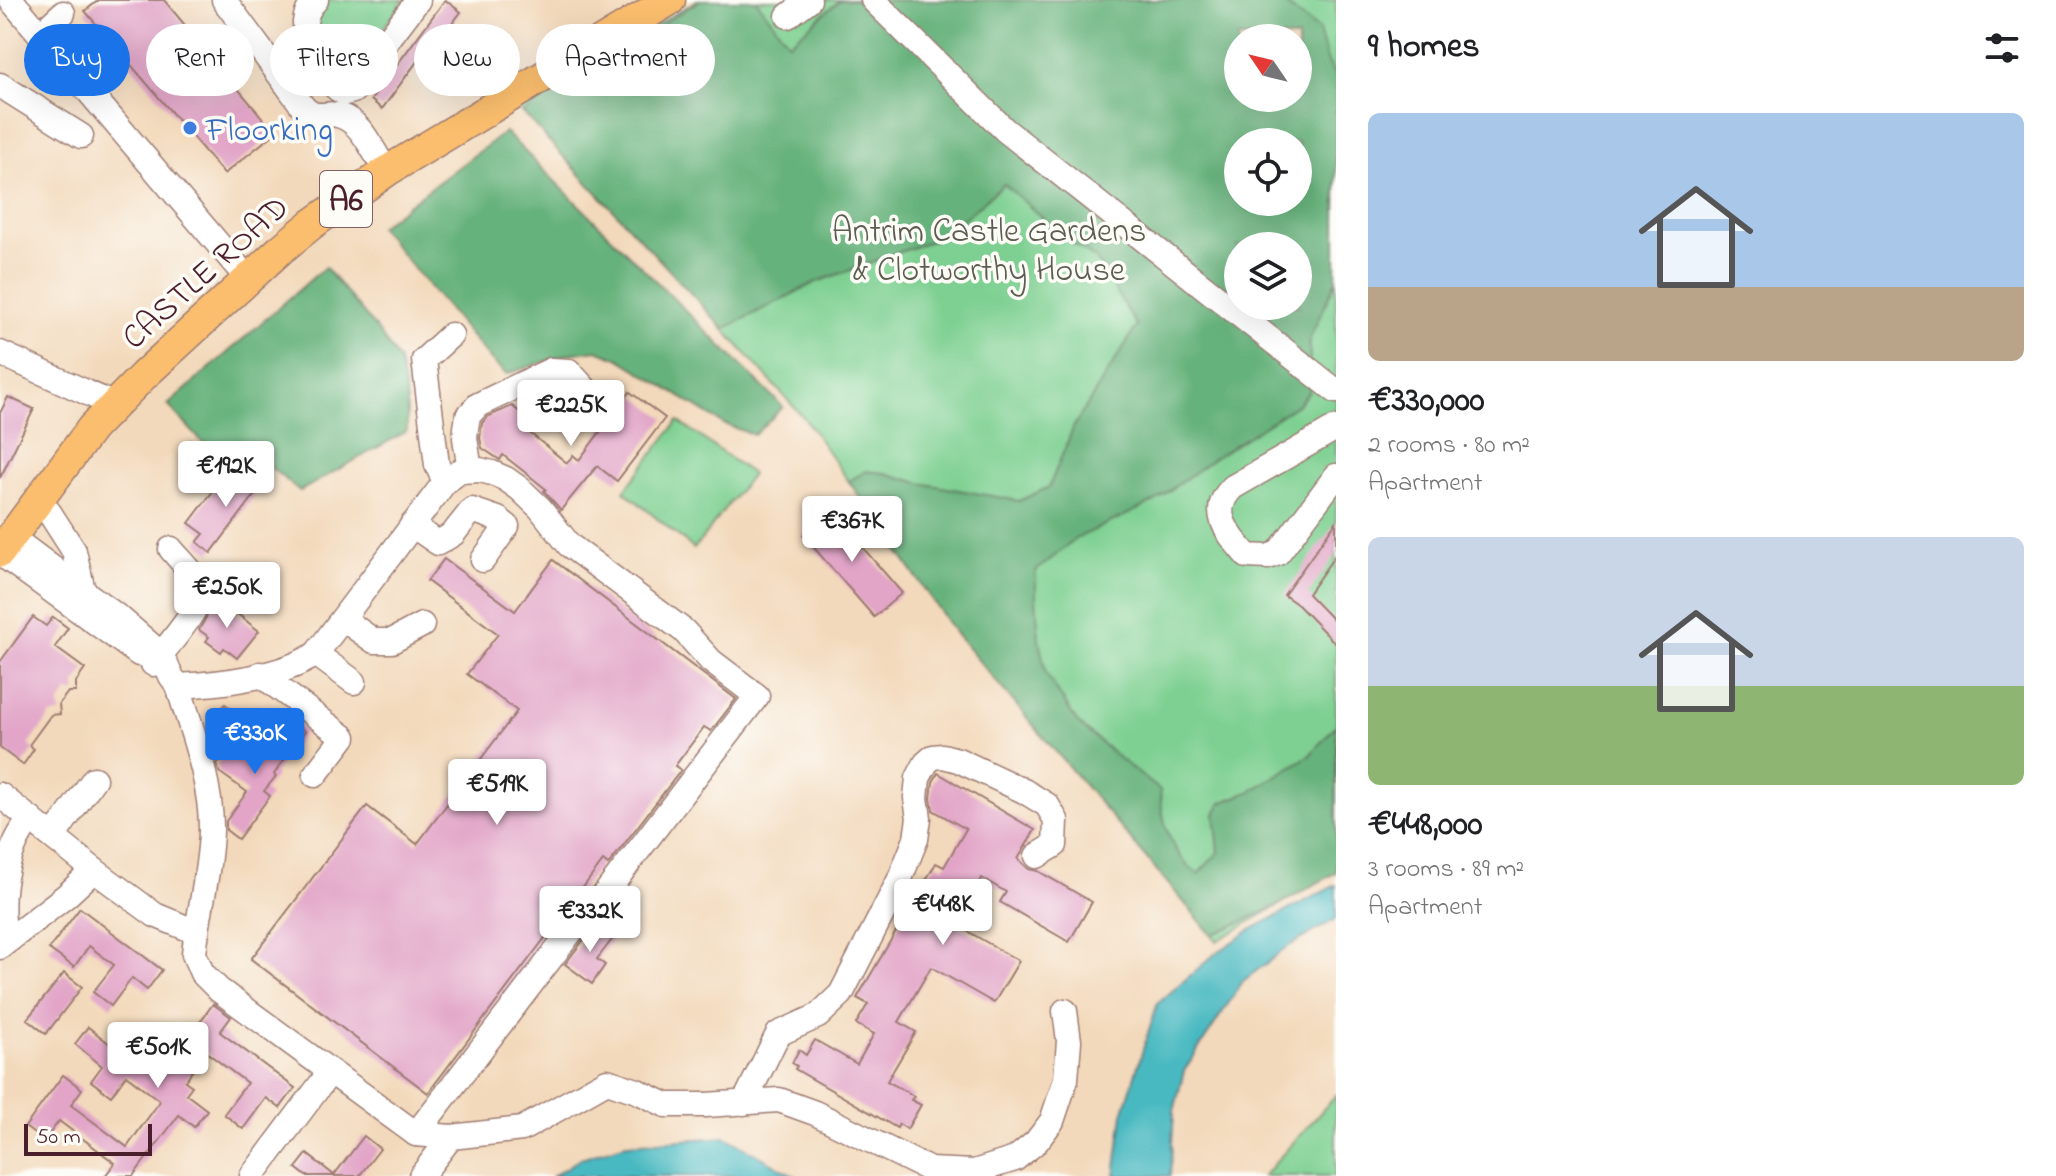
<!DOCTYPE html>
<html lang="en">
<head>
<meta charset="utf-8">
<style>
	:root { --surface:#fff; --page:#f6f6f6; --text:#202124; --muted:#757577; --accent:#1a73e8 }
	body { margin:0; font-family:"Indie Flower",sans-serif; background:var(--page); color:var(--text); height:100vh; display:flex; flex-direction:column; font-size:30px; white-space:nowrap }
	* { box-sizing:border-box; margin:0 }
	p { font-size:26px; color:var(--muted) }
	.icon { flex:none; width:44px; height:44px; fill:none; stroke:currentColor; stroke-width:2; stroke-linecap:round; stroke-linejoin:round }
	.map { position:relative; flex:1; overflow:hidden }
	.drawer { display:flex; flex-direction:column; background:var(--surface); width:720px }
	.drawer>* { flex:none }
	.guide { position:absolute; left:24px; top:24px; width:760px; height:72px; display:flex; gap:16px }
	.needle { width:52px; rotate:305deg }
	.buttons { position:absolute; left:1224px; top:24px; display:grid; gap:16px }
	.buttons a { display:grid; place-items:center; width:88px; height:88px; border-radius:50%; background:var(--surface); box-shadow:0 8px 32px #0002; font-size:40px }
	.scale { position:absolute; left:24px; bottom:20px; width:128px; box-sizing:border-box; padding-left:8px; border:4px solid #4a1f2b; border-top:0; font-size:22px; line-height:28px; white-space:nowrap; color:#4a1f2b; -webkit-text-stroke:6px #fdfcf7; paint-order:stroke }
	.price { position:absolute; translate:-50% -68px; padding:0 18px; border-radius:8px; background:#fff; color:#222; font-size:26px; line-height:52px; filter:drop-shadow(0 2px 4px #0008) }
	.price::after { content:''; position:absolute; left:50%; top:48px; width:24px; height:18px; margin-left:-12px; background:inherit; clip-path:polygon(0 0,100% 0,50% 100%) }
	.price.current { background:var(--accent); color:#fff }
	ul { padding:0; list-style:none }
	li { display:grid; align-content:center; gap:16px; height:424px; padding:0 32px }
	li span { display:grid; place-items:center; height:248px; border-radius:12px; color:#555 }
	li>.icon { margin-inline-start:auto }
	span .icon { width:144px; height:144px; fill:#fffc; stroke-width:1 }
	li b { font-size:34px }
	h2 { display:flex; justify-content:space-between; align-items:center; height:96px; padding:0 32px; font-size:34px }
	.pill { padding:0 28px; border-radius:36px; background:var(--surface); box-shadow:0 8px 32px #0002; font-size:28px; line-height:72px }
	.pill.current { background:var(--accent); color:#fff }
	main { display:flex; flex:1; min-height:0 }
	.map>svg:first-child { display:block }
	.green { fill:#7ed092; stroke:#64785e; stroke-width:2; fill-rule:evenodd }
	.forest { fill:#66b27c; stroke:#586854; stroke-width:2; fill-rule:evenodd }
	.water { fill:#4ab9c1; stroke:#4a6c76; stroke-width:2 }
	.building { fill:#e2a5c8 }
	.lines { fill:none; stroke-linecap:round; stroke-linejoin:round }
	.minor-casing { stroke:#9e7c73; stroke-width:27 }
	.major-casing { stroke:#9e7c73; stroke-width:33 }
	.minor { stroke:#fff; stroke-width:24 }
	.major { stroke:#fbbe6e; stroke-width:30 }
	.shop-dot { fill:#3f7fe0; stroke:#fdfcf7; stroke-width:3 }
	.labels { text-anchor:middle; stroke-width:7; stroke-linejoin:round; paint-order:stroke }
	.shield { fill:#fdfcf7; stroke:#806168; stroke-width:2 }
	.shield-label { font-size:32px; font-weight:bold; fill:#4a1f2b }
	.shop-label { font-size:34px; fill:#366cbe; stroke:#fdfcf7; text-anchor:start }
	.park-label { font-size:34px; fill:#5c5d4f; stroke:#fdfcf7 }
	.street-label { font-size:34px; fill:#4a1f2b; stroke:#fdfcf7 }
</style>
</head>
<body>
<main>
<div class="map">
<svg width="1336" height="1176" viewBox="0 0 1336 1176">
	<rect width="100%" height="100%" fill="#fdfcf7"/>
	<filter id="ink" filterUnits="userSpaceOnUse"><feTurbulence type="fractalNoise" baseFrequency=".0125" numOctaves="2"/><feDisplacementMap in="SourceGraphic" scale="16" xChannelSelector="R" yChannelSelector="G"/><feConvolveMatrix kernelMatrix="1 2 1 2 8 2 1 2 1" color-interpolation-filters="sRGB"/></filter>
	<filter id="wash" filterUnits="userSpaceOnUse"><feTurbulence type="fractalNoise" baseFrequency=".006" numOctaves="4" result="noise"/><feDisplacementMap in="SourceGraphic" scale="32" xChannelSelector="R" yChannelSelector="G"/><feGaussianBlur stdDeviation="1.8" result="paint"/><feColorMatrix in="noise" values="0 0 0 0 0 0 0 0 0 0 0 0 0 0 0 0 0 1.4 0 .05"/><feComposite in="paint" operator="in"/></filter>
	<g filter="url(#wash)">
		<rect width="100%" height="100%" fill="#f3d9bb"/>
		<g class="green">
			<polygon points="325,0 404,0 354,68 348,72 337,67 312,31"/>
			<path d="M697 0H1336V872L1217 941 956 634 805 419 661 260 518 108ZM1238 38H1298V98H1238ZM1238 142H1298V202H1238ZM1238 246H1298V306H1238Z"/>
			<polygon points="678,421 752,474 694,549 624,491"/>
			<polygon points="1336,1095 1336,1176 1263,1176"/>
		</g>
		<g class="forest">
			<path d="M700 0H756L789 43 840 0H1280L1319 30 1327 60 1336 77V280L1310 338 1309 392 1298 404 1211 460 1154 502 1077 538 1036 571V598L1039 640 1046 673 1077 722 1120 759 1160 790C1162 822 1170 854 1198 874L1219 852 1215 814 1221 803 1251 791 1310 755 1336 725V872L1275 907 1212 935 956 634 849 481 866 471 885 473 920 483 1019 501 1049 487 1074 426 1137 326 1096 259 1066 239 1004 184 942 237 814 283 724 329 523 113ZM1238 38H1298V98H1238ZM1238 142H1298V202H1238ZM1238 246H1298V306H1238Z"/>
			<polygon points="505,132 783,407 754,435 724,424 618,358 597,350 569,354 506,374 491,360 379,227"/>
			<polygon points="325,267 375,327 399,361 407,401 407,431 300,491 255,455 229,457 202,442 168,405"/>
		</g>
		<g class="water">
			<polygon points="1336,885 1336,919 1289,946 1243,981 1184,1071 1174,1111 1170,1176 1115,1176 1123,1114 1157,1004 1215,954 1252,929"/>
			<polygon points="726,1137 795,1176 553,1176 581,1158 626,1144"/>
		</g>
		<g id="blocks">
			<g class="building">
				<polygon points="99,0 164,0 275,133 224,174 85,11"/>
				<polygon points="445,0 461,12 431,51 427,48 382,109 371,100"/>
				<polygon points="630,392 665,418 617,481 597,466 561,510 544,491 546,489 503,455 500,460 482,448 480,438 482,423 487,417 512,406 531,421 525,429 567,463 573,455 579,460"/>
				<polygon points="8,397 34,409 0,478 0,413"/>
				<polygon points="255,465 269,476 211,553 197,542 204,534 189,523 220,482 234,493"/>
				<polygon points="831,511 902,593 874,617 803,535"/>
				<polygon points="1336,522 1336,554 1308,594 1336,623 1336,644 1298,605 1284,595"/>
				<polygon points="444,559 515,611 553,560 736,699 711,731 704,727 675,766 681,770 608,865 603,861 428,1093 251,959 367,806 417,844 517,711 467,674 498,634 427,581"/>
				<polygon points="217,598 259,631 237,658 224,648 221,652 206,641 209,637 199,630"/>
				<polygon points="33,617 46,626 53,617 68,628 55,647 85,669 76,682 76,692 68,692 59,704 60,714 51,715 29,745 34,749 23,765 0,748 0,662"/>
				<polygon points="225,704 247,721 235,736 213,720"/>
				<polygon points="289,720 305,731 274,774 276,776 264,791 270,796 238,839 226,830 226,821 247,792 219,772 217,764 233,743 258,762"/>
				<polygon points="938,773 1035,830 1018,859 1029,869 1038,871 1092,902 1069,942 1000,902 1006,892 982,878 955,924 1019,961 994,1003 931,967 899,1022 916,1032 887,1081 914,1096 911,1100 921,1105 907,1129 899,1124 897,1128 795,1069 797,1066 792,1063 799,1050 806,1055 815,1040 857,1064 874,1034 856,1024 868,1004 857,998 936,863 944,867 966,829 933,810 931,798 933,782"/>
				<polygon points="80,908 162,970 147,990 132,978 111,1006 93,992 114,965 89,946 74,967 49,949"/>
				<polygon points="596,924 614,937 597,959 605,965 592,984 565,964"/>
				<polygon points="64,973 82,987 46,1034 27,1019"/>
				<polygon points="213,1004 231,1017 220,1032 295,1088 280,1108 266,1098 243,1129 224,1114 247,1083 206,1052 185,1081 192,1086 186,1094 207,1110 194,1127 179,1115 133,1176 105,1176 115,1163 59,1121 44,1141 25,1127 63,1075 82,1089 71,1105 127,1147 160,1101 126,1075 111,1096 91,1081 102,1066 75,1044 88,1027 115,1048 127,1033 147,1048 139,1058 161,1075"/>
				<polygon points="364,1136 380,1149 359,1176 306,1176 296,1168 307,1154 334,1175"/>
			</g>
		</g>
	</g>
	<g filter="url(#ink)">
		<use href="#blocks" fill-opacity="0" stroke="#9e7c73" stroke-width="2"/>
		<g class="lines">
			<defs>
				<g id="minor">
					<polyline points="11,0 248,279"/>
					<path d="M224 0 304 108C319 122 326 110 341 116 363 123 373 153 387 171"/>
					<path d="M316 0C310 6 306 13 305 22 304 36 324 76 334 86 338 90 339 90 345 93L353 91 359 85 386 42 418 0"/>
					<polyline points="873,0 1005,130 1336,391"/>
					<polyline points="788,16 809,0"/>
					<polyline points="40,34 63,13"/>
					<polyline points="0,85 81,136"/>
					<polyline points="0,353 114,405"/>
					<path d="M1336 428 1233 487C1207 512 1229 534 1247 556L1268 557 1278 553 1336 476"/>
					<polyline points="470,470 465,438 466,428 468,416 478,405 551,370 569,371 590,394"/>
					<polyline points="445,482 437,465 424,360 451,335"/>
					<polyline points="37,502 49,512 74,551 83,591"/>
					<polyline points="412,525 438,543 453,534 472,510 498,519 507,526 483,560"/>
					<path d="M11 537 122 620 161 654 171 676 178 686C192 731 212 784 211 831 210 872 198 913 194 954L202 973 219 990 416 1134 451 1137 522 1129 607 1081 637 1091 666 1105H706L779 1100 815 1113 930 1170 974 1172 1015 1159 1036 1142 1052 1121 1066 1079 1069 1041 1065 1011"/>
					<polyline points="0,553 139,654"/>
					<polyline points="343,619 374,641 392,641 422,625"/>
					<polyline points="316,654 354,682"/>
					<path d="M153 664C163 652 204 604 202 590 200 579 178 558 171 549"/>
					<polyline points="260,674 344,737 315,775"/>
					<path d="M178 686C219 684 282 677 316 654L445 482 460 471 480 470 492 473 506 479 520 489 540 508 569 545 684 631 711 661 757 696 604 895 590 907 416 1134"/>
					<polyline points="0,795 94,870 155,915 196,932"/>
					<polyline points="53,837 94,779"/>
					<path d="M10 939C8 934 4 927 3 921 0 886 8 845 31 819"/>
					<polyline points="0,947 67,895 94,870"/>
					<polyline points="744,1103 778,1034 818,1016 841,994 899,881 916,839 919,818 916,798 918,778 926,763 933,757 943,756 958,760 1024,791 1047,805 1056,820 1055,845 1037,856"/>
					<polyline points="252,1176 330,1072"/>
					<polyline points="421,1176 451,1137"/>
				</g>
				<polyline id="major" points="0,552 92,428 144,375 280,250 312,224 387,171 670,0"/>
			</defs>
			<use href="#minor" class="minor-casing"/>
			<use href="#major" class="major-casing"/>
			<use href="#minor" class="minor"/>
			<use href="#major" class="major"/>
		</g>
	</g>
	<circle class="shop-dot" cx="190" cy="128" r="8"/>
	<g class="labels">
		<rect class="shield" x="320" y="171" width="52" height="56" rx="6"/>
		<g class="shield-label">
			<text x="346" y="210">A6</text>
		</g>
		<g class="shop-label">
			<text x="206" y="140">Floorking</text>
		</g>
		<g class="park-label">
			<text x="989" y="241">Antrim Castle Gardens<tspan x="989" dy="39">&amp; Clotworthy House</tspan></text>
		</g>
		<g class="street-label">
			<text transform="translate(204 271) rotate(-42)" y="12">CASTLE ROAD</text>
		</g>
	</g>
</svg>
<div class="buttons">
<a><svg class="needle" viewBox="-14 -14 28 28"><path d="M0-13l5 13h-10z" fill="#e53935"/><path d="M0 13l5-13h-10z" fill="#757577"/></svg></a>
<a><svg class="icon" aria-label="locate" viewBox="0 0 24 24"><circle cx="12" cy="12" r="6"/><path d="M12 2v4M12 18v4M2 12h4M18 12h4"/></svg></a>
<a><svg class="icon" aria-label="layers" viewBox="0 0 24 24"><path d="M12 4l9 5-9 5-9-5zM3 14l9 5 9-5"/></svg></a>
</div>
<div class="scale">50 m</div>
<b class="price" style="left:571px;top:448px">€225K</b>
<b class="price" style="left:226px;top:509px">€192K</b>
<b class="price" style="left:852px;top:564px">€367K</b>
<b class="price" style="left:227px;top:630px">€250K</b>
<b class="price current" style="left:255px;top:776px">€330K</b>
<b class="price" style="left:497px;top:827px">€519K</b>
<b class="price" style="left:943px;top:947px">€448K</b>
<b class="price" style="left:590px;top:954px">€332K</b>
<b class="price" style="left:158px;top:1090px">€501K</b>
<div class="guide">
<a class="pill current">Buy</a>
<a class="pill">Rent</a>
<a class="pill">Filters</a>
<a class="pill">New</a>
<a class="pill">Apartment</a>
</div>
</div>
<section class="drawer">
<h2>9 homes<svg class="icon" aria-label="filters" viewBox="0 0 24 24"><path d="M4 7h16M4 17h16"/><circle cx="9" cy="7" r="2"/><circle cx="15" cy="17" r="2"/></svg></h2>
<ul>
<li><span style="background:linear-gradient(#a9c7e8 70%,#b9a48a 0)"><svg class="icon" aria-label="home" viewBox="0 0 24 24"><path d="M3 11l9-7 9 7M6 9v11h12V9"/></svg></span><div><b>€330,000</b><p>2 rooms · 80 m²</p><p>Apartment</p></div></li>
<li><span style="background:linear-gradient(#c9d6e8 60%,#8fb573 0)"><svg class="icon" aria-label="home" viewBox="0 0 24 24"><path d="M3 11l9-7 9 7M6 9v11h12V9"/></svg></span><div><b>€448,000</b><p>3 rooms · 89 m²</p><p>Apartment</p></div></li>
</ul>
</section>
</main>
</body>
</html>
